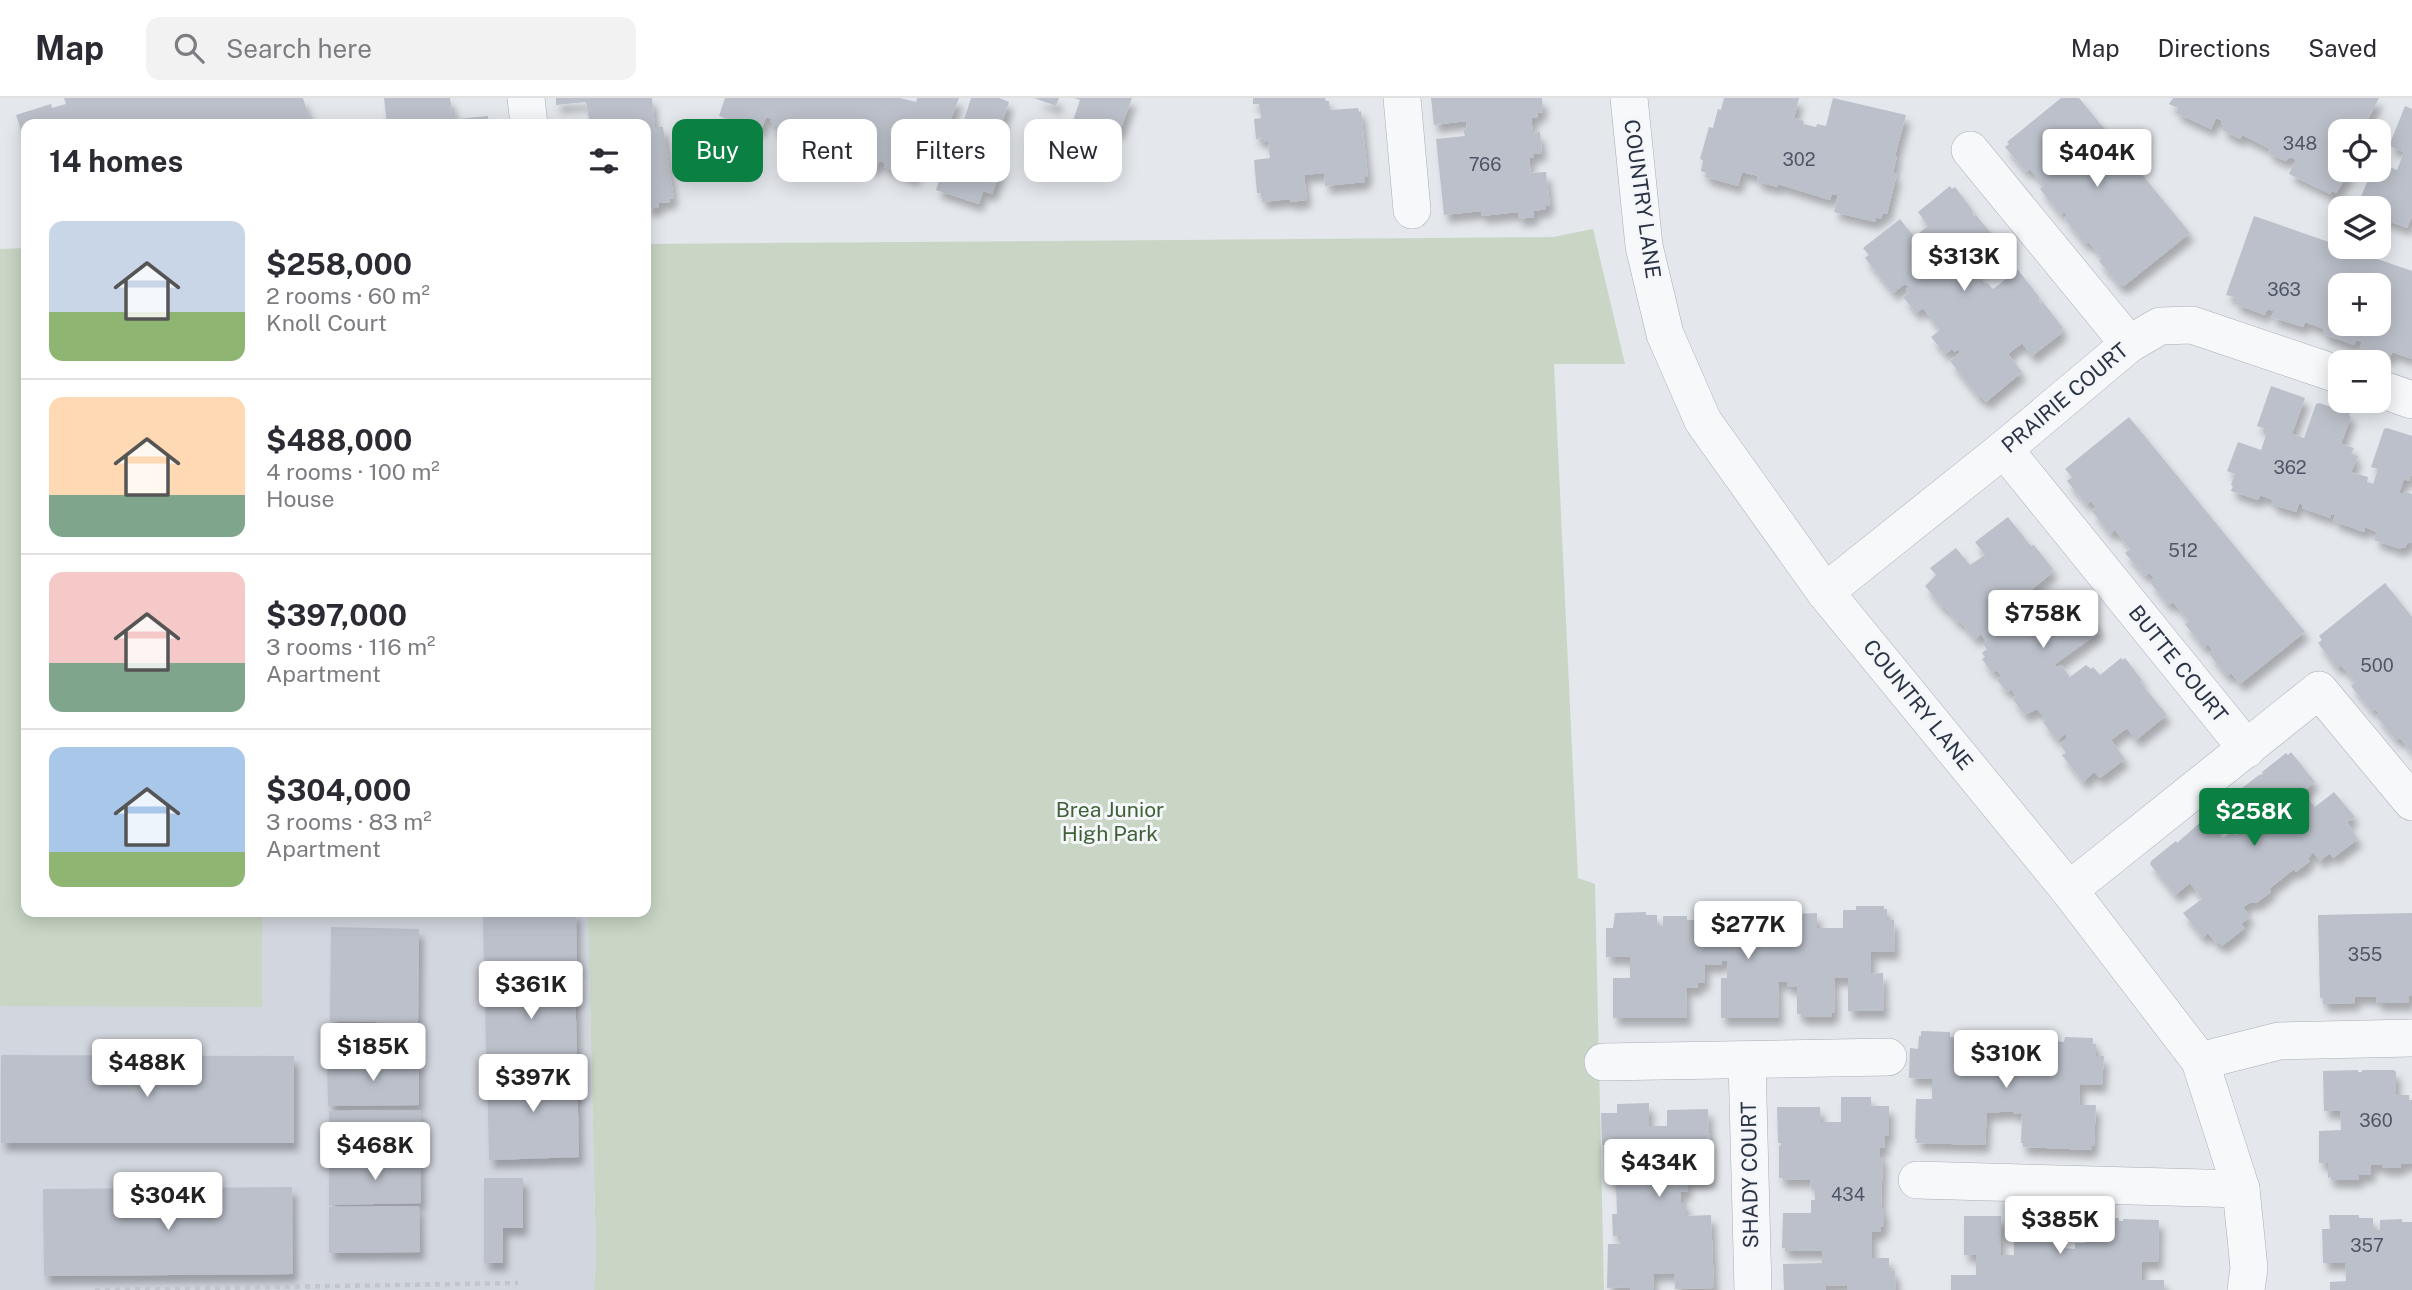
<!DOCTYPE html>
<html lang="en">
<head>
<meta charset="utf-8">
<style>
	:root { --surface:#fff; --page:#f2f2f3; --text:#2b2b33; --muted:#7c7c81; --line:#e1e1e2; --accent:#0b8043 }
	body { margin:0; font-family:"Public Sans",sans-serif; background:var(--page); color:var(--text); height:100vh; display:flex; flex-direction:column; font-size:26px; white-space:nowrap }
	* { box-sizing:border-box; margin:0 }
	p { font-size:23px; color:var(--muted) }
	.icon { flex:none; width:38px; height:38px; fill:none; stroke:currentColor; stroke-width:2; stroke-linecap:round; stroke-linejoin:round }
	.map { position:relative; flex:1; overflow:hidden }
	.side { position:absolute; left:21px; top:21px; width:630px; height:798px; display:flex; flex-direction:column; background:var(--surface); border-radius:14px; box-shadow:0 4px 18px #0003 }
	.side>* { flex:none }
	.top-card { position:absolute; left:672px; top:21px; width:665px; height:63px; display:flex; gap:14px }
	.controls { position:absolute; left:2328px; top:21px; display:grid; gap:14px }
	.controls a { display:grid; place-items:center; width:63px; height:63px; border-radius:14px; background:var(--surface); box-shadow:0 4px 18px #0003; font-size:35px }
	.price { position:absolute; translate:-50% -60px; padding:0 16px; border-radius:7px; background:#fff; color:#222; font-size:23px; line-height:46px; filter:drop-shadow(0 2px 4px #0008) }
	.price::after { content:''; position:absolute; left:50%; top:42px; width:21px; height:16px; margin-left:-10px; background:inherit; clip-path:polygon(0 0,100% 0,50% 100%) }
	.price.selected { background:var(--accent); color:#fff }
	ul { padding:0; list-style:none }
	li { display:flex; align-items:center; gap:21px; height:175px; padding:0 28px }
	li+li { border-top:2px solid var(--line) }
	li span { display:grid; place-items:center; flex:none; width:196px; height:140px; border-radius:14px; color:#555 }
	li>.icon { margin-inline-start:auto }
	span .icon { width:84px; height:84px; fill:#fffc; stroke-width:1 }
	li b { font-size:30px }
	h2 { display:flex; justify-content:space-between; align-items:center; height:84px; padding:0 28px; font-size:30px }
	.pill { padding:0 24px; border-radius:14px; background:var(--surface); box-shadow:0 4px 18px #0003; font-size:24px; line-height:63px }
	.pill.selected { background:var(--accent); color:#fff }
	header { display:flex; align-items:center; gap:42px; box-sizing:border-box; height:98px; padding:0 35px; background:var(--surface); border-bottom:2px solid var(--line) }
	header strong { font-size:33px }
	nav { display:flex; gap:38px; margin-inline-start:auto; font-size:24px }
	.search { width:490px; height:63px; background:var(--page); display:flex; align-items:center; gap:18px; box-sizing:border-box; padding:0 24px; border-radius:14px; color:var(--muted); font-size:26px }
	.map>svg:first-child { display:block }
	.built { fill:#d2d6de }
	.green { fill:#c9d6c5 }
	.building { fill:#bbc0ca; fill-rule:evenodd; filter:url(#shadow) }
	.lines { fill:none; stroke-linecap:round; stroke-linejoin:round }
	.minor-casing { stroke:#a9aeb7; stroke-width:38 }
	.path { stroke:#c2c5cb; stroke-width:4.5; stroke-dasharray:5 5; stroke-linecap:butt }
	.minor { stroke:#f7f8fa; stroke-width:37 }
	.labels { text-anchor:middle; stroke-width:6; stroke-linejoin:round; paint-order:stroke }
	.number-label { font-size:18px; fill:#4f5766 }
	.street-label { font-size:21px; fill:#2b3445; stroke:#f4f6f9 }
	.park-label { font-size:21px; fill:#3f6138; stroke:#f4f6f9 }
</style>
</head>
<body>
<header>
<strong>Map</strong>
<div class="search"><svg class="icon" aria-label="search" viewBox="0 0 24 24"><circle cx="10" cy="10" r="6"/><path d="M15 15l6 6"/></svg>Search here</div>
<nav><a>Map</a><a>Directions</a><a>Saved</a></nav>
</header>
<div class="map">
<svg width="2412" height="1192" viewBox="0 0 2412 1192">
	<defs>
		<filter id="shadow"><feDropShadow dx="4.5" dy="8" stdDeviation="3.5" flood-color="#0004"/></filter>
	</defs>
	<rect width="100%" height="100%" fill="#e4e7ec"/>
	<polygon class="built" points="0,667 26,814 588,814 596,1161 594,1192 0,1192"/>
	<g class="green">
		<polygon points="1593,131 1625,266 1554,266 1578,780 1595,786 1604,1192 594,1192 596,1161 588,814 646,814 646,146 1553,139"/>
		<polygon points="26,150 26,814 262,814 262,909 0,908 0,151"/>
	</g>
	<g class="building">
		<polygon points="64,0 303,0 311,26 26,26 26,48 16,17 51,6 52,10 66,6"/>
		<polygon points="384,0 450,0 452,13 455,12 456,21 488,18 488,26 387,26"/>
		<polygon points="556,0 652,0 655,29 663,29 674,101 669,101 670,104 659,105 659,109 646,111 646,26 590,26 586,4 556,7"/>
		<polygon points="725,0 900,0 916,4 917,0 959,0 951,21 963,25 971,0 999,0 1009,4 996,42 985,37 978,57 1003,66 992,96 983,93 979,106 936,92 943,71 920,64 914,80 884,69 885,65 879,63 877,69 872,68 872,71 825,52 824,54 806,48 808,44 804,44 806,35 792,31 790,37 772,31 773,25 770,24 772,21 766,19 761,32 719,18"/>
		<polygon points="1034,0 1059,0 1056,8"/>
		<polygon points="1074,0 1132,0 1120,33 1116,32 1116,34 1103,30 1101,38 1071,29 1080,2"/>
		<polygon points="1253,0 1325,0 1326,3 1329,3 1330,12 1358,10 1359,14 1361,13 1368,79 1365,79 1365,84 1325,88 1324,75 1304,77 1307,102 1290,104 1290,101 1262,104 1261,95 1257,95 1254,62 1270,60 1268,44 1263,44 1263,40 1256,41 1254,21 1261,20 1259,6 1253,6"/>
		<polygon points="1431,0 1542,0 1543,14 1537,15 1538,19 1531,20 1533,35 1540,34 1542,55 1533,56 1534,59 1529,60 1531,75 1546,74 1550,108 1546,108 1546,111 1534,113 1534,119 1518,121 1518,114 1482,118 1481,113 1444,117 1436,41 1465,38 1463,31 1467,30 1466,23 1434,27"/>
		<polygon points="1724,0 1799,0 1794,20 1804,23 1803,26 1816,29 1817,26 1826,28 1833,0 1906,17 1895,58 1897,58 1893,75 1897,76 1887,116 1883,115 1881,121 1876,119 1875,124 1834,114 1838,97 1832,96 1830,102 1778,86 1778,89 1757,84 1758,78 1742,74 1738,88 1705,79 1706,75 1701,73 1703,62 1700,61 1709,29 1713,30 1718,11 1721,12"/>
		<polygon points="2061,0 2079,0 2190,135 2124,188 2123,186 2120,188 2099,163 2102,160 2089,144 2085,146 2064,120 2067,117 2064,114 2061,117 2040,91 2044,88 2030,71 2026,74 2005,49 2009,46 2007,44"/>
		<polygon points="2173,0 2379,0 2362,33 2348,28 2345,33 2340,33 2340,72 2351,72 2336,95 2332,93 2330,96 2289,76 2296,62 2291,59 2285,63 2268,55 2270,51 2242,37 2240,41 2222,32 2225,28 2221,26 2222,23 2216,20 2211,31 2176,15 2178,10 2169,6"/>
		<polygon points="2405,8 2412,11 2412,118 2407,130 2378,119 2378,110 2368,110 2368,108 2359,104 2372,72 2378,72 2378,64 2397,72 2404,54 2389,48"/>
		<polygon points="1950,88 1952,91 1955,89 1973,113 1972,115 1974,118 1976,117 1999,145 1972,165 1985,186 1987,185 1993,191 2018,172 2040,200 2038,202 2041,206 2043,204 2063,230 2060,233 2062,235 2032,258 2022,245 2008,256 2022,274 1986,304 1981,298 1979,300 1950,263 1960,255 1958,251 1955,254 1952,251 1945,256 1931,239 1940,232 1923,210 1916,215 1903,199 1909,195 1906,191 1909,189 1905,186 1893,195 1865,160 1869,157 1863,150 1900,121 1914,139 1928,128 1918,114"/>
		<path d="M2254 118 2412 173V261L2392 254 2390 260 2360 249 2362 244 2356 242 2354 247 2323 236 2324 231 2305 224 2303 229 2271 219 2274 213 2267 211 2265 217 2235 206 2237 200 2226 197ZM2340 187H2378V226H2340Z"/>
		<polygon points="2271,288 2305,300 2292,336 2304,340 2316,306 2319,305 2350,315 2349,318 2351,319 2341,346 2354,350 2351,356 2358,358 2351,374 2368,379 2367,384 2373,386 2378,371 2371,369 2384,331 2387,330 2412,338 2412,375 2409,383 2404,381 2399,395 2404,397 2405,394 2412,396 2412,445 2408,444 2405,450 2401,449 2400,451 2374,442 2377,434 2365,429 2364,434 2333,423 2335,417 2331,416 2330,420 2302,410 2303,407 2299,405 2296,414 2271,406 2273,402 2260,397 2258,402 2231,393 2233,388 2231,387 2235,376 2227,373 2238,344 2261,352 2268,332 2257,328"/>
		<polygon points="2129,319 2305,534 2240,586 2231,575 2227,578 2209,556 2213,553 2208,546 2204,550 2185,526 2189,523 2173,504 2168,507 2150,484 2154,480 2149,475 2145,478 2125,455 2130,451 2115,432 2110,436 2092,413 2096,409 2091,403 2087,407 2067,383 2072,379 2065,371"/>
		<polygon points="2008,419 2031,448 2034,447 2053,471 2051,473 2052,475 2031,492 2039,502 2035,505 2039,511 2025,522 2034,534 2078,502 2100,530 2098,532 2100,534 2054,567 2057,569 2061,567 2070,579 2086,567 2091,571 2093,569 2100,577 2121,560 2123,562 2125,560 2142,582 2140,584 2167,617 2136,642 2127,630 2111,642 2125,661 2100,680 2094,674 2083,684 2062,657 2066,655 2060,646 2067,640 2065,636 2057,642 2043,624 2046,622 2037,611 2025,617 2012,600 2016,598 2011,591 2007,594 1997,582 2001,578 1997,572 1992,575 1982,561 1985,559 1982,555 1987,551 1983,546 1986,543 1981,536 1975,541 1960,523 1958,525 1945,509 1943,510 1925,488 1936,477 1930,470 1956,450 1970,467 1985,457 1975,444"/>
		<polygon points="2385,485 2412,519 2412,655 2400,640 2396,642 2376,618 2379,615 2375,611 2372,613 2351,588 2355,584 2341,567 2337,570 2318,545 2322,542 2319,538"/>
		<polygon points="2291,654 2315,684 2302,694 2315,709 2334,694 2355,719 2347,724 2358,741 2333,760 2330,755 2320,763 2313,754 2308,761 2310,763 2296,774 2294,771 2269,791 2271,794 2256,805 2251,804 2243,809 2250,819 2241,826 2245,830 2222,848 2219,844 2217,846 2208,835 2203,840 2183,815 2202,801 2190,785 2175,797 2150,766 2151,763 2176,743 2177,745 2204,721 2205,724 2208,721 2223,740 2233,733 2236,737 2245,730 2241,726 2248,720 2233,701 2235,700 2233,697 2259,677 2263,676 2262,674 2286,655 2288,657"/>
		<polygon points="1756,807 1776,807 1776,812 1780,812 1780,819 1795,819 1795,816 1817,815 1817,830 1843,830 1843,812 1856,812 1856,808 1884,808 1884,811 1887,811 1887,822 1894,822 1895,854 1871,854 1871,876 1883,875 1884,913 1848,913 1848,880 1834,880 1835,915 1832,915 1832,919 1801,919 1801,916 1797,916 1797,889 1787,889 1787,884 1778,884 1779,920 1721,920 1721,880 1727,880 1727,863 1722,863 1722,867 1705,867 1705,885 1698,885 1698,890 1686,890 1687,920 1613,920 1613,880 1630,880 1630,859 1606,859 1606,830 1613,830 1615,815 1646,814 1646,817 1657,817 1657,828 1663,828 1663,818 1687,818 1687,822 1702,822 1702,813 1707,813 1707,808 1725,808 1725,813 1733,813 1733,808 1749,808 1749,813 1756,812"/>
		<polygon points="483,814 576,814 577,872 484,874"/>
		<polygon points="2412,815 2412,898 2409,898 2409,905 2377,905 2376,899 2355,899 2355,905 2323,906 2323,900 2320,900 2318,817"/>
		<polygon points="331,829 419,831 418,925 330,923"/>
		<polygon points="575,877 577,966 486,968 485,879"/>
		<polygon points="1921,933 1950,934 1950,939 1963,940 1962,951 1969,951 1969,945 1973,945 1974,942 1992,943 1992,947 2024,949 2024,944 2043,945 2043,949 2047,949 2047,955 2052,955 2052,943 2064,944 2065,939 2093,940 2093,946 2096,946 2096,958 2104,958 2102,987 2080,986 2079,1007 2096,1007 2094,1048 2092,1048 2092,1052 2023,1049 2023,1045 2021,1045 2022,1016 2013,1016 2013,1013 1987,1015 1985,1047 1916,1045 1917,1041 1915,1041 1916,1001 1932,1001 1932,981 1909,980 1910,950 1918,951 1919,938 1921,938"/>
		<polygon points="1,957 294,958 294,1045 1,1045"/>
		<polygon points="419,962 419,1007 328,1008 327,963"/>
		<polygon points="577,970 579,1059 489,1062 487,973"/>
		<polygon points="2358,972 2358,974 2362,974 2362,972 2394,972 2396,974 2396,997 2409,997 2409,1002 2412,1002 2412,1065 2401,1066 2401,1070 2382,1070 2382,1067 2371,1067 2371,1077 2359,1077 2359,1082 2331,1082 2331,1079 2328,1080 2328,1065 2319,1065 2319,1033 2341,1032 2340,1013 2324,1013 2323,973"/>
		<polygon points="1841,999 1871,999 1871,1008 1889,1008 1889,1038 1884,1038 1885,1050 1879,1050 1880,1059 1883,1059 1881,1110 1884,1110 1884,1129 1881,1129 1881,1134 1872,1134 1872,1160 1889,1160 1889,1173 1895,1172 1896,1192 1847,1192 1847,1187 1826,1188 1826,1192 1784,1192 1783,1166 1822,1165 1822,1153 1785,1153 1785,1150 1782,1150 1783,1115 1811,1115 1811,1102 1815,1102 1815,1091 1811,1091 1810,1081 1783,1082 1783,1080 1779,1080 1779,1048 1781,1048 1781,1045 1778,1045 1777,1009 1820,1009 1821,1024 1841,1024"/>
		<polygon points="1649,1005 1649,1028 1667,1028 1667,1012 1708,1011 1711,1082 1687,1082 1688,1093 1681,1094 1681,1105 1686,1105 1686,1118 1711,1117 1714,1190 1675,1191 1674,1175 1653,1176 1654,1192 1630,1192 1630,1189 1607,1190 1608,1146 1621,1146 1621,1138 1613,1138 1612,1116 1617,1116 1616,1086 1612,1086 1610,1063 1625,1062 1624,1046 1602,1047 1601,1015 1617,1015 1617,1006"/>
		<polygon points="421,1012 421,1057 329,1058 329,1013"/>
		<polygon points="420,1061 421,1105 329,1107 329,1062"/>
		<polygon points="484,1080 523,1080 523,1130 503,1130 503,1165 484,1165"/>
		<polygon points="292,1089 293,1176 44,1178 43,1091"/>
		<polygon points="419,1108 420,1154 329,1155 329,1109"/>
		<polygon points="2329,1117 2359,1117 2359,1120 2373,1120 2373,1132 2380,1132 2380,1122 2402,1121 2402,1124 2412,1124 2412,1192 2330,1192 2330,1184 2346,1183 2345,1165 2323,1165 2322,1131 2330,1131"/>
		<polygon points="1964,1118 2001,1118 2001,1157 2014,1157 2014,1120 2017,1120 2017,1118 2049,1118 2049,1121 2053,1121 2052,1145 2062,1145 2062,1150 2075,1151 2075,1145 2085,1145 2086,1122 2089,1120 2119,1120 2119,1123 2123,1123 2123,1121 2159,1122 2158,1164 2142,1164 2142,1182 2164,1182 2164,1192 1951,1192 1951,1177 1976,1177 1976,1157 1964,1157"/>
	</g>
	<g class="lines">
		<defs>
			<g id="minor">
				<polyline points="526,0 529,26"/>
				<polyline points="1402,0 1412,112"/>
				<polyline points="1629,0 1644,148 1665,236 1703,323 1825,494 2069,792 2200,963 2241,1091 2249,1170 2246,1192"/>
				<polyline points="1970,52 2129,246"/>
				<polyline points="2378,290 2412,302"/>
				<polyline points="2004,351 2247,651"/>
				<polyline points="1825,494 2004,351 2129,246 2160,228 2192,227 2340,277"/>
				<polyline points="2069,792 2319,592 2412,704"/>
				<polyline points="1747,963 1753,1192"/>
				<polyline points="2200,963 2279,943 2412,940"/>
				<polyline points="1603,964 1888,959"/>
				<polyline points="1917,1082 2241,1091"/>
			</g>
		</defs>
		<use href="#minor" class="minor-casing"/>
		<polyline class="path" points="95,1192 518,1185"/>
		<use href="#minor" class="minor"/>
	</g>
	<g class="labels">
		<g class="number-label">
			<text x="2300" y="52">348</text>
			<text x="1799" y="68">302</text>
			<text x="1485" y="73">766</text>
			<text x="2284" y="198">363</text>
			<text x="2290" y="376">362</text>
			<text x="2183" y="459">512</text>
			<text x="2377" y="574">500</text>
			<text x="2365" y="863">355</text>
			<text x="2376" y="1029">360</text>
			<text x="1848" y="1103">434</text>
			<text x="2367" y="1154">357</text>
		</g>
		<g class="street-label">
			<text transform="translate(1642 101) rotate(82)" y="7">COUNTRY LANE</text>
			<text transform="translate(2065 300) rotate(-40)" y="7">PRAIRIE COURT</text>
			<text transform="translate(2178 566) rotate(51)" y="7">BUTTE COURT</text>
			<text transform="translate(1918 607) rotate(51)" y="7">COUNTRY LANE</text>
			<text transform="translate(1750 1077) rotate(-91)" y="7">SHADY COURT</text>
		</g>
		<g class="park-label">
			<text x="1110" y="719">Brea Junior<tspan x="1110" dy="24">High Park</tspan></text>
		</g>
	</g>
</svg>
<div class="controls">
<a><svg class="icon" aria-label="locate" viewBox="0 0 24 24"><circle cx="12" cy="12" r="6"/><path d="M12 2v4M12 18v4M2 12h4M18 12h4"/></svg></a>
<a><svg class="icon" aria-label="layers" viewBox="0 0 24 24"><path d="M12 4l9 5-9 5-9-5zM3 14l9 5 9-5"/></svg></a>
<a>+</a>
<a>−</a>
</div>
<b class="price" style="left:2097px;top:91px">$404K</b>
<b class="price" style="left:1964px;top:195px">$313K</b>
<b class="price" style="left:2043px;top:552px">$758K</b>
<b class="price selected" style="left:2254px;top:750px">$258K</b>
<b class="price" style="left:1748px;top:863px">$277K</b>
<b class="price" style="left:531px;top:923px">$361K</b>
<b class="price" style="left:373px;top:985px">$185K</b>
<b class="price" style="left:2006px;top:992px">$310K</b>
<b class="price" style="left:147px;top:1001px">$488K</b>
<b class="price" style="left:533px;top:1016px">$397K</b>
<b class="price" style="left:375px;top:1084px">$468K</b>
<b class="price" style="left:1659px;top:1101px">$434K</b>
<b class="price" style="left:168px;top:1134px">$304K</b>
<b class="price" style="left:2060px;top:1158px">$385K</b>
<div class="top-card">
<a class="pill selected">Buy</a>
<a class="pill">Rent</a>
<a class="pill">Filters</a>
<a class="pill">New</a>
</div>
<section class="side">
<h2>14 homes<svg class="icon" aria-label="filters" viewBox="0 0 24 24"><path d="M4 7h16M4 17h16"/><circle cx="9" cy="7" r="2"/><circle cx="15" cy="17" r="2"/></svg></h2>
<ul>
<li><span style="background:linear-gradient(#c9d6e8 65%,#8fb573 0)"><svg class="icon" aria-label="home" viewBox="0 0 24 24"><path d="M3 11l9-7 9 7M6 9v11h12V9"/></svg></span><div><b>$258,000</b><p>2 rooms · 60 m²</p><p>Knoll Court</p></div></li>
<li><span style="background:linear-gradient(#ffd9b3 70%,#7fa58c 0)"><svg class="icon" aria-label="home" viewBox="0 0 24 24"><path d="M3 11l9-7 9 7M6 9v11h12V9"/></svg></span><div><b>$488,000</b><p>4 rooms · 100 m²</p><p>House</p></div></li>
<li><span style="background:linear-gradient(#f6c9c9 65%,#7fa58c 0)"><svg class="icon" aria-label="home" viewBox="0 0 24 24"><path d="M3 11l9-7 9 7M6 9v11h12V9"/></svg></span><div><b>$397,000</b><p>3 rooms · 116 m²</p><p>Apartment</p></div></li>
<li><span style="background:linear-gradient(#a9c7e8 75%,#8fb573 0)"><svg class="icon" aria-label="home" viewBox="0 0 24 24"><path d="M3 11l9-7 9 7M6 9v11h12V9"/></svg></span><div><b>$304,000</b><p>3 rooms · 83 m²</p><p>Apartment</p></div></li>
</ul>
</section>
</div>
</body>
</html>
